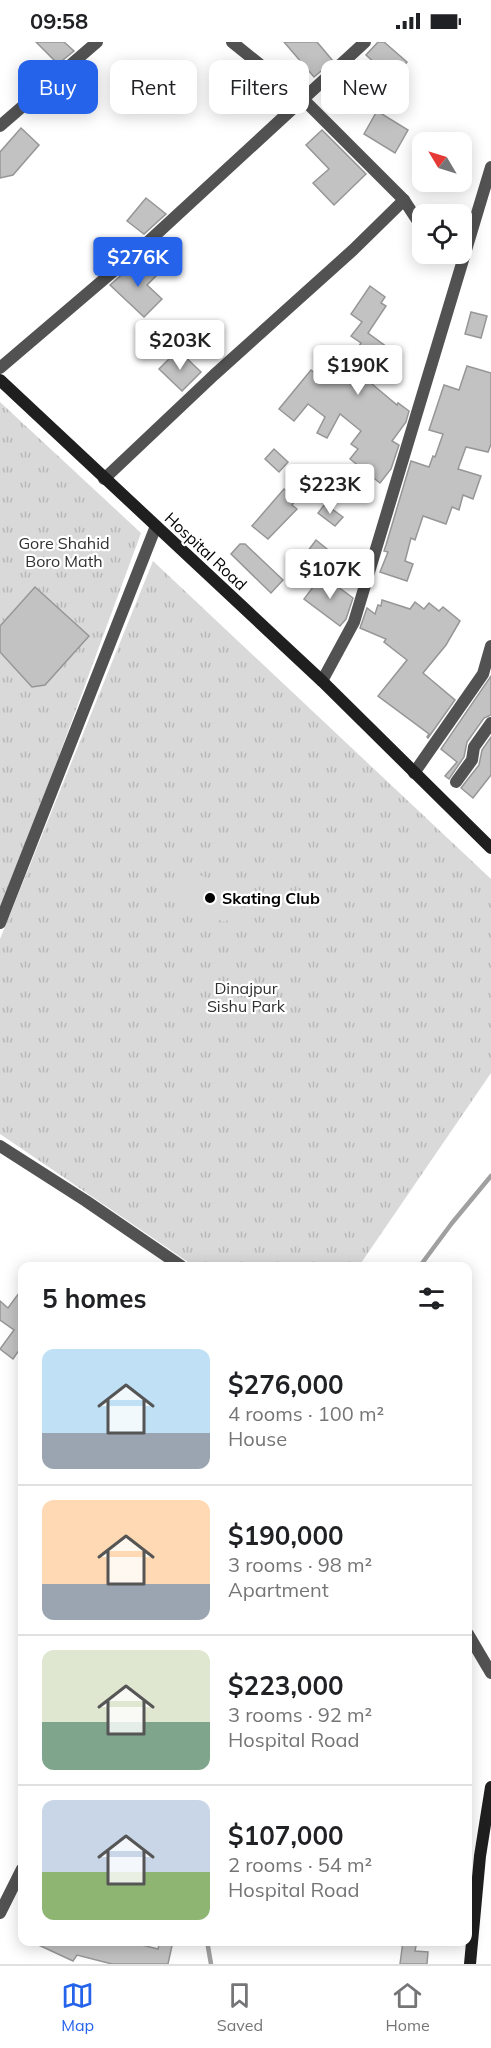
<!DOCTYPE html>
<html lang="en">
<head>
<meta charset="utf-8">
<style>
	:root { --surface:#fff; --page:#f2f2f2; --text:#202124; --muted:#757577; --line:#e0e0e0; --accent:#2563eb }
	body { margin:0; font-family:Mulish,sans-serif; background:var(--page); color:var(--text); height:100vh; display:flex; flex-direction:column; font-size:22px; white-space:nowrap }
	* { box-sizing:border-box; margin:0 }
	p { font-size:20px; color:var(--muted) }
	.icon { flex:none; width:33px; height:33px; fill:none; stroke:currentColor; stroke-width:2; stroke-linecap:round; stroke-linejoin:round }
	.map { position:relative; flex:1; overflow:hidden }
	.details { position:absolute; left:18px; top:1220px; width:454px; height:684px; display:flex; flex-direction:column; background:var(--surface); border-radius:12px; box-shadow:0 3px 15px #0003 }
	.details>* { flex:none }
	.guide { position:absolute; left:18px; top:18px; width:456px; height:54px; display:flex; gap:12px }
	.needle { width:39px; rotate:308deg }
	.fabs { position:absolute; left:412px; top:90px; display:grid; gap:12px }
	.fabs a { display:grid; place-items:center; width:60px; height:60px; border-radius:12px; background:var(--surface); box-shadow:0 3px 15px #0003; font-size:30px }
	.price { position:absolute; translate:-50% -51px; padding:0 14px; border-radius:6px; background:#fff; color:#222; font-size:20px; line-height:39px; filter:drop-shadow(0 2px 3px #0008) }
	.price::after { content:''; position:absolute; left:50%; top:36px; width:18px; height:14px; margin-left:-9px; background:inherit; clip-path:polygon(0 0,100% 0,50% 100%) }
	.price.selected { background:var(--accent); color:#fff }
	ul { padding:0; list-style:none }
	li { display:flex; align-items:center; gap:18px; height:150px; padding:0 24px }
	li+li { border-top:2px solid var(--line) }
	li span { display:grid; place-items:center; flex:none; width:168px; height:120px; border-radius:12px; color:#555 }
	li>.icon { margin-inline-start:auto }
	span .icon { width:72px; height:72px; fill:#fffc; stroke-width:1 }
	li b { font-size:26px }
	h2 { display:flex; justify-content:space-between; align-items:center; height:72px; padding:0 24px; font-size:26px }
	.chip { padding:0 21px; border-radius:12px; background:var(--surface); box-shadow:0 3px 15px #0003; font-size:21px; line-height:54px }
	.chip.selected { background:var(--accent); color:#fff }
	.status { display:flex; justify-content:space-between; align-items:center; height:42px; padding:0 30px; background:var(--surface); direction:ltr }
	.status svg { height:16px; fill:currentColor }
	.tabs { display:flex; justify-content:space-around; align-items:center; height:84px; border-top:2px solid var(--line); background:var(--surface); font-size:16px; color:var(--muted) }
	.tabs a { display:grid; justify-items:center; gap:3px }
	.tabs .selected { color:var(--accent) }
	.map>svg:first-child { display:block }
	.park { fill:url(#park-tufts) }
	.pitch { fill:#d9d9d9 }
	.lines { fill:none; stroke-linecap:round; stroke-linejoin:round }
	.stream { stroke:#a0a0a0; stroke-width:4.5 }
	.building { fill:#c2c2c2; stroke:#969696; stroke-width:1.5 }
	.street { stroke:#525252; stroke-width:12 }
	.secondary { stroke:#1f1f1f; stroke-width:12 }
	.poi-dot { fill:#000; stroke:#fff; stroke-width:2 }
	.labels { text-anchor:middle; stroke-width:4.5; stroke-linejoin:round; paint-order:stroke }
	.park-label { font-size:16px; fill:#303030; stroke:#fff }
	.street-label { font-size:16px; fill:#000; stroke:#fff }
	.poi-label { font-size:16px; font-weight:bold; fill:#000; stroke:#fff; text-anchor:start }
</style>
</head>
<body>
<div class="status"><b>09:58</b><svg viewBox="0 0 49 12"><path d="M0 12V9h3v3zM5 12V6h3v6zM10 12V3h3v9zM15 12V0h3v12zM26 1h20v11H26zM47 4h2v5h-2z"/></svg></div>
<div class="map">
<svg width="491" height="1922" viewBox="0 0 491 1922">
	<defs>
		<pattern id="park-tufts" width="24" height="20" patternUnits="userSpaceOnUse" patternTransform="scale(1.5)"><rect width="24" height="20" fill="#d9d9d9"/><path d="M3 7l-1-3M5 7V3M7 7l1-3M15 17l-1-3M17 17v-4M19 17l1-3" fill="none" stroke="#b8b8b8"/></pattern>
	</defs>
	<rect width="100%" height="100%" fill="#fff"/>
	<g class="park">
		<polygon points="0,360 141,491 0,874"/>
		<polygon points="153,519 491,837 491,1031 359,1224 194,1224 0,1092 0,897"/>
	</g>
	<polygon class="pitch" points="193,830 237,850 241,865 235,875 224,880 182,862 179,850 182,837"/>
	<g class="lines">
		<g class="stream">
			<polyline points="420,1224 452,1181 491,1134"/>
			<polyline points="207,1899 211,1922"/>
		</g>
	</g>
	<g class="building">
		<polygon points="36,0 64,0 74,9 58,22"/>
		<polygon points="284,0 317,0 333,19 314,35"/>
		<polygon points="378,0 384,0 407,20 392,37 366,13"/>
		<polygon points="76,30 95,47 82,61 61,42"/>
		<polygon points="377,69 408,88 395,111 364,92"/>
		<polygon points="21,86 39,103 13,133 0,136 0,110"/>
		<polygon points="322,88 366,132 334,163 313,141 329,127 306,103"/>
		<polygon points="146,156 166,172 144,192 127,179"/>
		<polygon points="140,217 157,233 147,243 162,257 144,275 110,243"/>
		<polygon points="370,244 385,255 381,261 386,264 368,291 395,311 372,342 397,363 398,361 409,369 406,380 392,399 399,403 391,427 380,441 350,417 358,407 351,402 361,389 340,372 327,396 317,391 325,375 308,362 294,379 279,367 311,328 327,341 345,320 347,322 361,301 351,294 362,280 351,272"/>
		<polygon points="471,270 487,274 481,296 465,292"/>
		<polygon points="178,308 201,330 182,349 159,327"/>
		<polygon points="467,324 491,331 491,402 488,410 466,405 458,427 481,434 473,457 463,453 459,468 452,465 446,482 423,474 415,498 411,496 405,519 413,522 407,539 380,530 388,510 384,509 386,503 411,419 429,425 433,414 435,415 443,392 429,388 444,343 459,348"/>
		<polygon points="274,407 288,420 279,430 265,417"/>
		<polygon points="284,447 296,457 292,463 297,467 268,497 252,484"/>
		<polygon points="325,462 343,475 335,484 318,471"/>
		<polygon points="316,498 332,511 313,533 299,521"/>
		<polygon points="240,502 245,502 283,538 271,551 231,512"/>
		<polygon points="322,533 353,556 346,577 340,584 304,557"/>
		<polygon points="35,545 89,594 45,643 32,645 0,610 0,584"/>
		<polygon points="382,558 410,567 415,560 424,567 429,561 439,569 443,565 460,579 446,603 423,631 455,658 428,696 427,695 429,692 378,654 407,618 384,600 386,597 360,586 367,566 375,572 378,563 381,564"/>
		<polygon points="491,634 491,673 484,676 467,700 464,715 449,737 445,734 457,720 441,707"/>
		<polygon points="491,695 491,733 473,756 461,746 479,723 482,708"/>
		<polygon points="22,1247 22,1304 13,1317 0,1307 14,1288 0,1278 0,1259 8,1266"/>
		<polygon points="30,1899 126,1899 158,1907 160,1899 173,1899 168,1922 112,1922 77,1913 73,1919"/>
		<polygon points="403,1899 417,1899 415,1909 428,1910 427,1922 400,1922"/>
	</g>
	<g class="lines">
		<g class="street">
			<polyline points="232,0 304,58 404,158 423,187"/>
			<polyline points="0,84 97,0"/>
			<polyline points="0,326 150,198 365,0"/>
			<polyline points="104,437 214,333 353,208 404,158"/>
			<polyline points="322,639 354,580 491,125"/>
			<polyline points="414,731 483,632 491,604"/>
			<polyline points="456,740 472,718 474,705 491,681"/>
			<polyline points="0,881 156,484"/>
			<polyline points="0,1104 86,1159 181,1224"/>
			<polyline points="468,1592 491,1631"/>
			<polyline points="0,1871 22,1827"/>
		</g>
		<g class="secondary">
			<polyline points="0,338 322,639 491,806"/>
			<polyline points="470,1922 480,1814 491,1745"/>
		</g>
	</g>
	<circle class="poi-dot" cx="210" cy="856" r="6"/>
	<g class="labels">
		<g class="park-label">
			<text x="64" y="507">Gore Shahid<tspan x="64" dy="18">Boro Math</tspan></text>
			<text x="246" y="952">Dinajpur<tspan x="246" dy="18">Sishu Park</tspan></text>
		</g>
		<g class="street-label">
			<text transform="translate(206 509) rotate(43)" y="6">Hospital Road</text>
		</g>
		<g class="poi-label">
			<text x="222" y="862">Skating Club</text>
		</g>
	</g>
</svg>
<div class="fabs">
<a><svg class="needle" viewBox="-14 -14 28 28"><path d="M0-13l5 13h-10z" fill="#e53935"/><path d="M0 13l5-13h-10z" fill="#757577"/></svg></a>
<a><svg class="icon" aria-label="locate" viewBox="0 0 24 24"><circle cx="12" cy="12" r="6"/><path d="M12 2v4M12 18v4M2 12h4M18 12h4"/></svg></a>
</div>
<b class="price selected" style="left:138px;top:246px">$276K</b>
<b class="price" style="left:180px;top:329px">$203K</b>
<b class="price" style="left:358px;top:354px">$190K</b>
<b class="price" style="left:330px;top:473px">$223K</b>
<b class="price" style="left:330px;top:558px">$107K</b>
<div class="guide">
<a class="chip selected">Buy</a>
<a class="chip">Rent</a>
<a class="chip">Filters</a>
<a class="chip">New</a>
</div>
<section class="details">
<h2>5 homes<svg class="icon" aria-label="filters" viewBox="0 0 24 24"><path d="M4 7h16M4 17h16"/><circle cx="9" cy="7" r="2"/><circle cx="15" cy="17" r="2"/></svg></h2>
<ul>
<li><span style="background:linear-gradient(#bfe0f5 70%,#9aa5b1 0)"><svg class="icon" aria-label="home" viewBox="0 0 24 24"><path d="M3 11l9-7 9 7M6 9v11h12V9"/></svg></span><div><b>$276,000</b><p>4 rooms · 100 m²</p><p>House</p></div></li>
<li><span style="background:linear-gradient(#ffd9b3 70%,#9aa5b1 0)"><svg class="icon" aria-label="home" viewBox="0 0 24 24"><path d="M3 11l9-7 9 7M6 9v11h12V9"/></svg></span><div><b>$190,000</b><p>3 rooms · 98 m²</p><p>Apartment</p></div></li>
<li><span style="background:linear-gradient(#dfe7d0 60%,#7fa58c 0)"><svg class="icon" aria-label="home" viewBox="0 0 24 24"><path d="M3 11l9-7 9 7M6 9v11h12V9"/></svg></span><div><b>$223,000</b><p>3 rooms · 92 m²</p><p>Hospital Road</p></div></li>
<li><span style="background:linear-gradient(#c9d6e8 60%,#8fb573 0)"><svg class="icon" aria-label="home" viewBox="0 0 24 24"><path d="M3 11l9-7 9 7M6 9v11h12V9"/></svg></span><div><b>$107,000</b><p>2 rooms · 54 m²</p><p>Hospital Road</p></div></li>
</ul>
</section>
</div>
<nav class="tabs">
<a class="selected"><svg class="icon" aria-label="map" viewBox="0 0 24 24"><path d="M3 6l6-2 6 2 6-2v14l-6 2-6-2-6 2zM9 4v14M15 6v14"/></svg>Map</a>
<a><svg class="icon" aria-label="saved" viewBox="0 0 24 24"><path d="M7 4h10v16l-5-4-5 4z"/></svg>Saved</a>
<a><svg class="icon" aria-label="home" viewBox="0 0 24 24"><path d="M3 11l9-7 9 7M6 9v11h12V9"/></svg>Home</a>
</nav>
</body>
</html>
